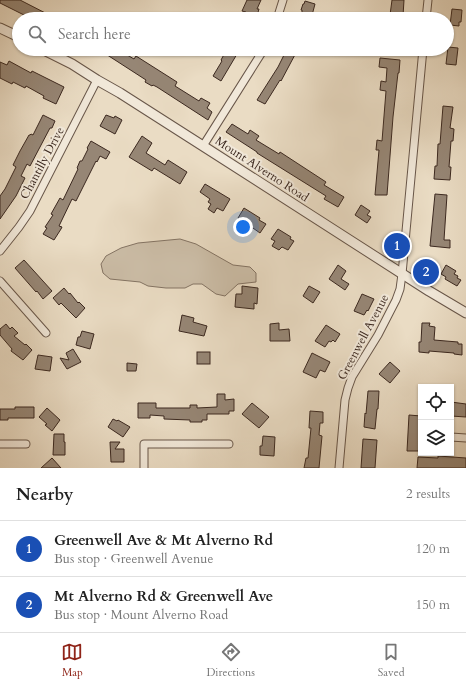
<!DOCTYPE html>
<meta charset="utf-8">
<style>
body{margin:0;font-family:Cardo,serif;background:#f6f6f6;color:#222}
.controls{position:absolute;right:12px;bottom:12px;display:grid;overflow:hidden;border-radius:0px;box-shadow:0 1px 3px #0004}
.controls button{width:36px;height:36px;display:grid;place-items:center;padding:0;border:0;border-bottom:1px solid #e0e0e0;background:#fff;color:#222;font:20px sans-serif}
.you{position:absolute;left:243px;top:227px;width:14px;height:14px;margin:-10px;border:3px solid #fff;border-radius:50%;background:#1a73e8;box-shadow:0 0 0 6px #1a73e833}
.badge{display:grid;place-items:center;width:26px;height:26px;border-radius:50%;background:#8f2418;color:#fff;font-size:13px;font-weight:700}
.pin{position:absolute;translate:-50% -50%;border:2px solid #fff;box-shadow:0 1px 4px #0006}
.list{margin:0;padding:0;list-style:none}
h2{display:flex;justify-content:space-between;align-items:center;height:52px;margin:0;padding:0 16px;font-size:17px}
h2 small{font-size:13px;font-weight:400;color:#767676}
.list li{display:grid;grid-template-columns:26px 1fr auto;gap:12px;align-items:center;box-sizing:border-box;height:56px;padding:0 16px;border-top:1px solid #e0e0e0}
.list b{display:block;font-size:15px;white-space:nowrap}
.list p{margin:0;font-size:13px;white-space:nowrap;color:#767676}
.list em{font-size:13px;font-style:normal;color:#767676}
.icon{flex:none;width:22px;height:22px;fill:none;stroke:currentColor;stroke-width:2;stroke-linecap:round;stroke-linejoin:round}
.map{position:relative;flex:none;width:466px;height:468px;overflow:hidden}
.search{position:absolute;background:#fff;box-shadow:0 1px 3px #0004;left:12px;right:12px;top:12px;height:44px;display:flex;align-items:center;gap:10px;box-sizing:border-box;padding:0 14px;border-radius:22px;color:#767676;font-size:15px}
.sheet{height:164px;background:#fff}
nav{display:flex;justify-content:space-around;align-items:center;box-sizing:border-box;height:56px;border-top:1px solid #e0e0e0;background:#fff;font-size:11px;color:#767676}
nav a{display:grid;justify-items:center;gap:2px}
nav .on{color:#8f2418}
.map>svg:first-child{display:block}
.green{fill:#ccbea8;stroke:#847464}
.building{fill:#968675;stroke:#3c2920}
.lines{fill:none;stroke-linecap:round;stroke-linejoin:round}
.minor-casing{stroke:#685649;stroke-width:9}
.tertiary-casing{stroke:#685649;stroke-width:11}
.minor{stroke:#f1e8d9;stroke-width:7}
.tertiary{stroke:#f1e8d9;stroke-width:9}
.labels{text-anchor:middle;stroke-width:4;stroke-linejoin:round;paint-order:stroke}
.street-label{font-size:12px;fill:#3c2920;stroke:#f1e8d9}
</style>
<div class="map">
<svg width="466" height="468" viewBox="0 0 466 468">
<rect width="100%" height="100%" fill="#eadcc4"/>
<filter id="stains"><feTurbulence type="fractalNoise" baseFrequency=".005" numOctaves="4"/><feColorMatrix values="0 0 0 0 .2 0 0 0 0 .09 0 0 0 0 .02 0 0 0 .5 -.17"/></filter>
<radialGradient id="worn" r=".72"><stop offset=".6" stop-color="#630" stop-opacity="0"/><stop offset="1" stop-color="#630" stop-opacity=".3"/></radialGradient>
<!-- green -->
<polygon class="green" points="180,239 196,244 233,265 250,267 256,273 256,282 238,284 225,296 216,294 202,284 193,284 185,288 166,288 148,286 140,282 110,279 103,273 101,264 106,256 121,248 138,243"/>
<!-- building -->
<g class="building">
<polygon points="0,0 20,0 57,19 32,19 0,3"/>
<polygon points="247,0 261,0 257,9 259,9 256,19 249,19 244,17 246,12 242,11"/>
<polygon points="392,0 404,0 403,16 390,15"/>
<polygon points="305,1 315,4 311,19 299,19 302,12 302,10 301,10 303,4 304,4"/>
<polygon points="452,9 462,10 461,22 459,22 459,26 450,25"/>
<polygon points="448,47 458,48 456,65 446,64"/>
<polygon points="98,49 117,49 134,59 136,56 177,82 175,86 199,101 201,98 210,103 207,108 212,112 208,120 157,87 153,85 152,86 145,82 146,80"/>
<polygon points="227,49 240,49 221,81 213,76 222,61 221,60"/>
<polygon points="287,49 298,49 281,81 280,80 265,104 257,100 278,67"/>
<polygon points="380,58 400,60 399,73 398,73 393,117 387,195 375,195 379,150 376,150 377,140 382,141 386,91 380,90 381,81 386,82 387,68 379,67"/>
<polygon points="9,61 31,73 32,71 64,87 56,104 43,98 44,96 26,86 25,88 13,82 12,84 0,78 0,62 7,65"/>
<polygon points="443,106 453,107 450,128 454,129 453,141 451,141 449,167 451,167 450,180 434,179 435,166 437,166 438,144 440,144"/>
<polygon points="43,115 55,121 52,128 50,128 30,166 27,164 21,176 25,178 16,196 0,219 0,196 5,189 16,167 13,165 20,151 29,135 30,135 31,134 33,135"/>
<polygon points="106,115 114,118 115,116 122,120 115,134 100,126"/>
<polygon points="232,124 248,134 250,130 259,136 256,140 279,154 280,152 326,182 324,185 344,197 338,207 324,199 326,196 257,153 257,152 226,132"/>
<polygon points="142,136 152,143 146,153 165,165 168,160 187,172 180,184 154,168 152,171 129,157"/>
<polygon points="91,141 110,152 106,159 100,156 97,162 96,161 76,201 72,199 59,226 62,227 61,229 54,240 43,234 47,228 45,227 53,215 51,214 60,198 63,200 78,169 77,168 80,161 82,161 88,149 87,148"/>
<polygon points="205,184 230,199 223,211 217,208 214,213 208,209 211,204 208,202 210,199 200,192"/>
<polygon points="435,194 447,195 444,240 450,240 450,248 430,246"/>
<polygon points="361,205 370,211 367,215 371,217 367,223 355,215"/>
<polygon points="244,208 260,218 259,220 266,224 260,233 250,226 246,232 238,227 242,221 238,218"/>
<polygon points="278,229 291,237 290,239 294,241 288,250 282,247 279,250 272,246 275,241 271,239"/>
<polygon points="24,260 52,291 43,299 37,291 36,292 15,268"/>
<polygon points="338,265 346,271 341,279 349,284 345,290 329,279"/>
<polygon points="446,265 456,271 454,274 458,276 457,278 461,280 457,286 445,279 446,277 441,274"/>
<polygon points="242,286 258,288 257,304 254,303 254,309 235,307 236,294 242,294"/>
<polygon points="309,286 320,292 313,303 303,296"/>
<polygon points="64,288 69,294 70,293 78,303 79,302 85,308 76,318 61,303 59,305 53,298"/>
<polygon points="362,294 374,299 368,311 367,310 364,315 354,311"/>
<polygon points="182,315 194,318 193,322 207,326 204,336 179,331"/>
<polygon points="279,323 279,330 289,329 290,341 270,341 270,324"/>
<polygon points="422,323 430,323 429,326 435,327 434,340 458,342 458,344 462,344 462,355 454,354 454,353 429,351 429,353 419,352 419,342 421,342"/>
<polygon points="6,324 10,329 12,327 18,333 14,336 25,345 26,344 32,350 23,360 11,351 12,349 0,335 0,329"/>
<polygon points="326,325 340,334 335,342 333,340 331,342 329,341 325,347 315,341"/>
<polygon points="82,331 94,334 90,349 76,345 78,337 80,337"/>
<polygon points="73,349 81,362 67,369 60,358 69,360 66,353"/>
<rect x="197" y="352" width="13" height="12"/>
<polygon points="312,353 330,362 325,372 320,370 316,378 303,372"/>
<polygon points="38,355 52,357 50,371 35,369"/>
<polygon points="390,362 400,371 390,383 379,374"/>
<polygon points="127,363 137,364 136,371 127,371"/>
<polygon points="368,391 379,391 378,409 377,409 375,429 364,427 365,413 366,414"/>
<polygon points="217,394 225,394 225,400 234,399 234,411 229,411 229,414 207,414 207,420 202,420 202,422 190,422 190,420 164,419 164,416 150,415 150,418 138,418 138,403 156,403 156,408 190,408 190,405 197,405 197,408 217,407"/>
<polygon points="451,402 466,404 466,417 451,416"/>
<polygon points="252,403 269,417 259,428 242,414"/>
<polygon points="15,407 34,407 34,418 8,418 8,420 0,420 0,409 15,409"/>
<polygon points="47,408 60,420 52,431 45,425 47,424 39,417"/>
<polygon points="310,411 323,412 323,423 320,423 319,435 322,436 319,468 304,468 306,458 308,458 311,428 309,428"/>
<polygon points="409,415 421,416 419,451 407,451"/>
<polygon points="113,419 117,421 118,420 130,427 123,437 108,427"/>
<polygon points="54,434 64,434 64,442 65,442 65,455 53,455"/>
<polygon points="263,436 275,437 274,456 260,455 260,446 262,446"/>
<polygon points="363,439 377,440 375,468 361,468"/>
<polygon points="110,442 120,442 115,449 124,449 124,462 111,462"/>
<polygon points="438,456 466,458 466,468 417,468 418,457 438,458"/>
<polygon points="52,458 61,468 41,468"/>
</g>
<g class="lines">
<defs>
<g id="minor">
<polyline points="277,19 283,0"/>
<polyline points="426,19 428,0"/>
<polyline points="203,146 264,49"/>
<polyline points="0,251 19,227 30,211 97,80"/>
<polyline points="0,281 46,333"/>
<polyline points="451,437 466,438"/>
<polyline points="0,444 26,444"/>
<polyline points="144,468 144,444 229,444"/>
<polyline points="339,468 345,400 348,388 352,377 378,335 396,300 400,289 402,274 423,49"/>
</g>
<g id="tertiary">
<polyline points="0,28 19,37"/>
<polyline points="42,49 72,64 97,80 120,93 203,146 429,291 466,313"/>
</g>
</defs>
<!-- minor casing -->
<use href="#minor" class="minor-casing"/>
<!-- tertiary casing -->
<use href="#tertiary" class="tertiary-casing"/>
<!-- minor -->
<use href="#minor" class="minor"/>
<!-- tertiary -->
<use href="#tertiary" class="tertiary"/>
</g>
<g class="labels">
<!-- street labels -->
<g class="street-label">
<text transform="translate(42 163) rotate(-62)" y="4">Chantilly Drive</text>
<text transform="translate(262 169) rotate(33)" y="4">Mount Alverno Road</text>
<text transform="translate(363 337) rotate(-62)" y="4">Greenwell Avenue</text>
</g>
</g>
<rect width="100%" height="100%" filter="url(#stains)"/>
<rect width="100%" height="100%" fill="url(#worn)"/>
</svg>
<div class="controls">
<button><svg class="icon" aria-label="locate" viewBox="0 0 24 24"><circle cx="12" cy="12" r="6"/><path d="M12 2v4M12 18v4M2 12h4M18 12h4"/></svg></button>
<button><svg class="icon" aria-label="layers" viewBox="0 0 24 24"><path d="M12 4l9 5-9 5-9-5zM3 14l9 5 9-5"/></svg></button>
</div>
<div class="you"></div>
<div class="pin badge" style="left:397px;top:246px;background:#1a4fb4">1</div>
<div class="pin badge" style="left:426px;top:272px;background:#1a4fb4">2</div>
<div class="search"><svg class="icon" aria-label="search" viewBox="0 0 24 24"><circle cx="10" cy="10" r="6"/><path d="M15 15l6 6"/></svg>Search here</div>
</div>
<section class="sheet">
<h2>Nearby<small>2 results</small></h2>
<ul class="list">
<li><span class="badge" style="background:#1a4fb4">1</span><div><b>Greenwell Ave &amp; Mt Alverno Rd</b><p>Bus stop · Greenwell Avenue</p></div><em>120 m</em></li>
<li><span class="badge" style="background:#1a4fb4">2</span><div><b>Mt Alverno Rd &amp; Greenwell Ave</b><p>Bus stop · Mount Alverno Road</p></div><em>150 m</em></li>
</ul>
</section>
<nav>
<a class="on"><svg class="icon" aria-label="map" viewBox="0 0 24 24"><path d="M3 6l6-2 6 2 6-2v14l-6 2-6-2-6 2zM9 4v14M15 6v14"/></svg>Map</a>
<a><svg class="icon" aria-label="directions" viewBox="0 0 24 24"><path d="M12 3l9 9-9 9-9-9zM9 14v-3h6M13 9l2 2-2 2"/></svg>Directions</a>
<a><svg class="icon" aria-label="saved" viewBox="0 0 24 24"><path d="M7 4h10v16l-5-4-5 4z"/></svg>Saved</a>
</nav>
